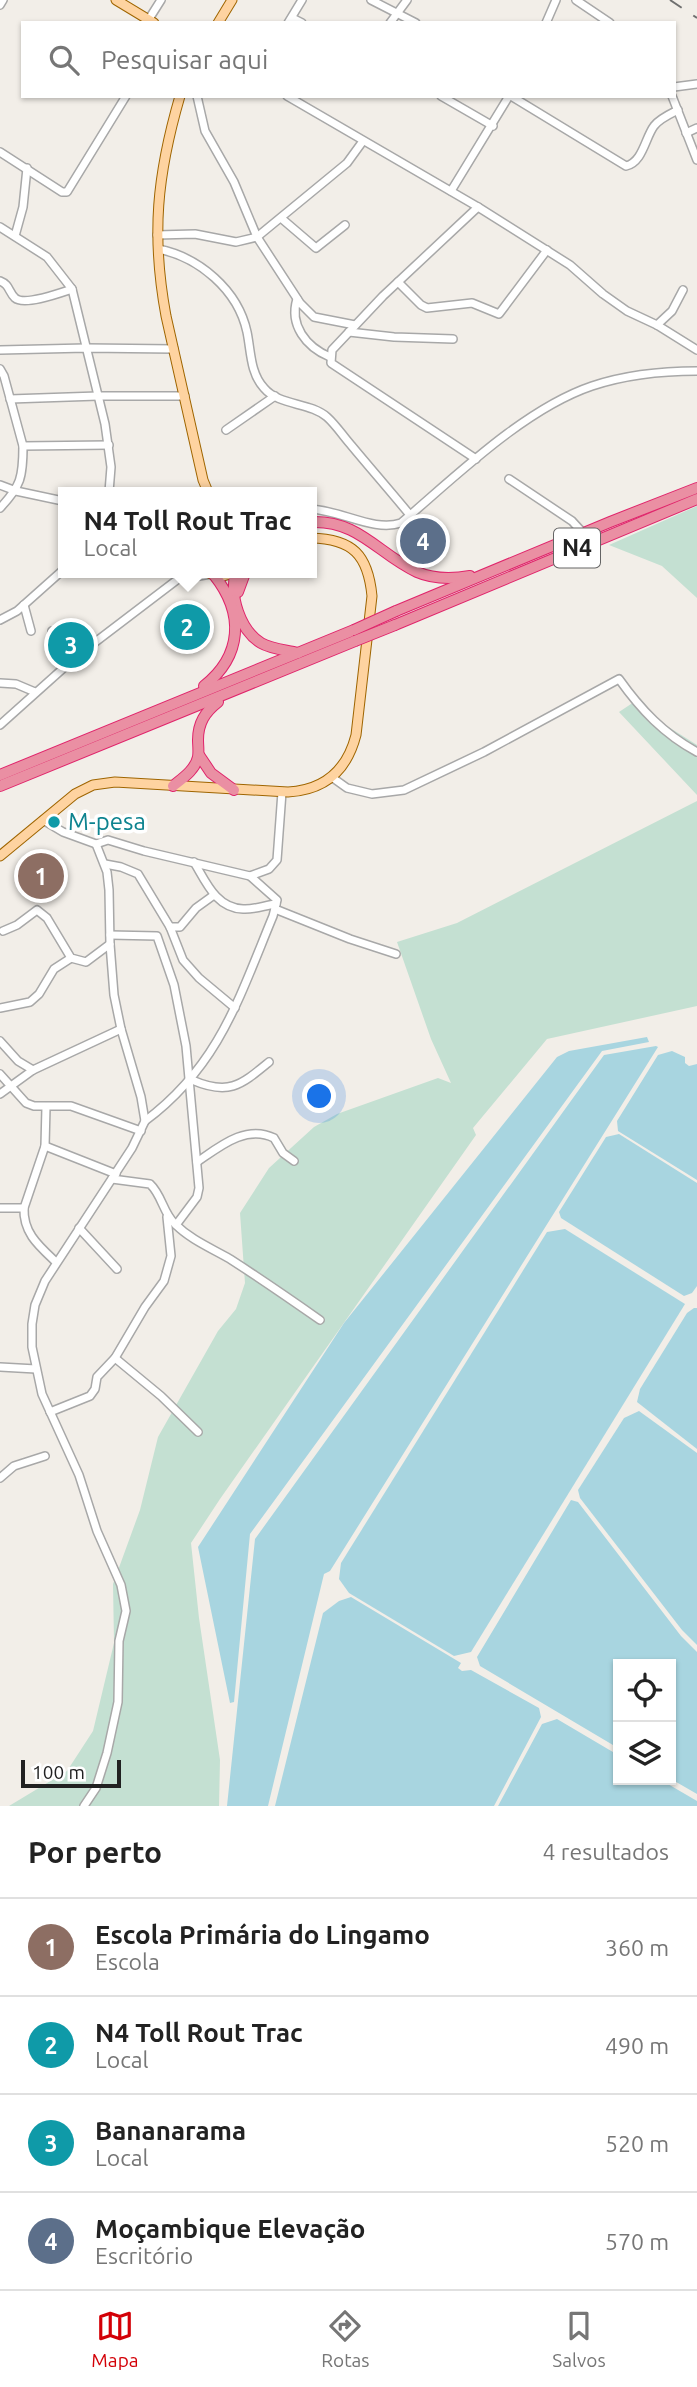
<!DOCTYPE html>
<html lang="pt">
<meta charset="utf-8">
<style>
body{margin:0;font-family:Ubuntu,sans-serif;background:#f6f6f6;color:#222}
.controls{position:absolute;right:21px;bottom:21px;display:grid;overflow:hidden;border-radius:0px;box-shadow:0 2px 5px #0004}
.controls button{width:63px;height:63px;display:grid;place-items:center;padding:0;border:0;border-bottom:2px solid #e0e0e0;background:#fff;color:#222;font:35px sans-serif}
.scale{position:absolute;left:21px;bottom:18px;width:100px;box-sizing:border-box;padding-left:7px;border:4px solid #212121;border-top:0;font-size:19px;line-height:24px;white-space:nowrap;color:#212121;-webkit-text-stroke:5px #fff;paint-order:stroke}
.you{position:absolute;left:320px;top:1097px;width:24px;height:24px;margin:-18px;border:5px solid #fff;border-radius:50%;background:#1a73e8;box-shadow:0 0 0 10px #1a73e833}
.badge{display:grid;place-items:center;width:46px;height:46px;border-radius:50%;background:#d30007;color:#fff;font-size:23px;font-weight:700}
.pin{position:absolute;translate:-50% -50%;border:4px solid #fff;box-shadow:0 2px 7px #0006}
.popup{position:absolute;left:58px;top:487px;width:259px;height:91px;box-sizing:border-box;display:grid;place-content:center;border-radius:0px;background:#fff;filter:drop-shadow(0 2px 5px #0005);font-size:23px;white-space:nowrap;color:#767676}
.popup b{font-size:26px;color:#222}
.popup::after{content:'';position:absolute;left:50%;top:100%;margin-left:-14px;border:14px solid transparent;border-top-color:#fff}
.list{margin:0;padding:0;list-style:none}
h2{display:flex;justify-content:space-between;align-items:center;height:91px;margin:0;padding:0 28px;font-size:30px}
h2 small{font-size:23px;font-weight:400;color:#767676}
.list li{display:grid;grid-template-columns:46px 1fr auto;gap:21px;align-items:center;box-sizing:border-box;height:98px;padding:0 28px;border-top:2px solid #e0e0e0}
.list b{display:block;font-size:26px;white-space:nowrap}
.list p{margin:0;font-size:23px;white-space:nowrap;color:#767676}
.list em{font-size:23px;font-style:normal;color:#767676}
.icon{flex:none;width:38px;height:38px;fill:none;stroke:currentColor;stroke-width:2;stroke-linecap:round;stroke-linejoin:round}
.map{position:relative;flex:none;width:697px;height:1806px;overflow:hidden}
.search{position:absolute;background:#fff;box-shadow:0 2px 5px #0004;left:21px;right:21px;top:21px;height:77px;display:flex;align-items:center;gap:18px;box-sizing:border-box;padding:0 24px;border-radius:0px;color:#767676;font-size:26px}
.sheet{height:483px;background:#fff}
nav{display:flex;justify-content:space-around;align-items:center;box-sizing:border-box;height:98px;border-top:2px solid #e0e0e0;background:#fff;font-size:19px;color:#767676}
nav a{display:grid;justify-items:center;gap:4px}
nav .on{color:#d30007}
.map>svg:first-child{display:block}
.wetland{fill:#c4e0d2}
.water{fill:#a8d5e0}
.lines{fill:none;stroke-linecap:round;stroke-linejoin:round}
.minor-casing{stroke:#a8a8a8;stroke-width:10}
.major-casing{stroke:#9f6500;stroke-width:11}
.highway-casing{stroke:#e0246b;stroke-width:12}
.minor{stroke:#fff;stroke-width:7}
.major{stroke:#fed3a0;stroke-width:9}
.highway{stroke:#ea8fa3;stroke-width:10}
.rail{stroke:#6f6f6f;stroke-width:2;stroke-dasharray:14 14;stroke-linecap:butt}
.highway-bridge-casing{stroke:#e0246b;stroke-width:12;stroke-linecap:butt}
.highway-bridge{stroke:#ea8fa3;stroke-width:10}
.culture-dot{fill:#0f9aa8;stroke:#fff;stroke-width:2.5}
.labels{text-anchor:middle;stroke-width:7;stroke-linejoin:round;paint-order:stroke}
.shield{fill:#fff;stroke:#646464;stroke-width:2}
.shield-label{font-size:23px;font-weight:bold;fill:#212121}
.culture-label{font-size:24px;fill:#0d838f;stroke:#fff;text-anchor:start}
</style>
<div class="map">
<svg width="697" height="1806" viewBox="0 0 697 1806">
<rect width="100%" height="100%" fill="#f2eee8"/>
<!-- wetland -->
<g class="wetland">
<polygon points="697,506 697,598 662,566 609,545"/>
<polygon points="640,698 659,721 697,745 697,795 619,712"/>
<polygon points="697,801 697,1006 547,1039 473,1128 476,1135 220,1499 191,1543 199,1618 220,1760 219,1806 9,1806 67,1771 93,1731 114,1643 113,1584 140,1510 158,1437 218,1331 236,1309 245,1283 240,1213 269,1168 314,1127 337,1114 438,1078 451,1083 431,1039 397,942 457,923"/>
</g>
<!-- water -->
<g class="water">
<polygon points="647,1037 649,1042 602,1051 250,1534 234,1702 230,1703 198,1547 344,1323 557,1057 569,1051"/>
<polygon points="656,1046 658,1047 330,1571 324,1574 268,1806 227,1806 255,1539 604,1055"/>
<polygon points="672,1051 685,1057 685,1063 689,1066 697,1064 697,1180 618,1131 617,1121 658,1055"/>
<polygon points="619,1134 697,1183 697,1286 692,1293 684,1296 561,1218 559,1212 606,1137"/>
<polygon points="565,1229 685,1304 471,1652 454,1656 349,1593 339,1579 341,1563 547,1232"/>
<polygon points="694,1308 697,1308 697,1449 637,1402 640,1389 687,1313"/>
<polygon points="639,1411 697,1453 697,1645 682,1630 580,1498 578,1490 624,1418"/>
<polygon points="571,1500 578,1502 681,1636 697,1652 697,1794 671,1779 671,1664 618,1664 618,1748 480,1666 477,1657"/>
<polygon points="351,1597 461,1663 458,1668 462,1671 471,1670 539,1708 541,1717 494,1806 275,1806 323,1613 339,1601"/>
<polygon points="557,1719 618,1755 618,1780 661,1780 697,1801 697,1806 498,1806 542,1724"/>
</g>
<g class="lines">
<defs>
<g id="minor">
<polyline points="371,0 416,23"/>
<polyline points="576,0 610,23"/>
<polyline points="0,5 3,0"/>
<polyline points="292,18 302,23"/>
<polyline points="149,19 161,0"/>
<polyline points="288,23 302,0"/>
<polyline points="390,23 407,0"/>
<polyline points="546,23 556,0"/>
<polyline points="674,87 697,84"/>
<polyline points="197,96 205,131 234,182 257,237 300,303 314,317 355,325"/>
<polyline points="287,96 478,207 570,265 603,294 627,311 657,325 697,350"/>
<polyline points="441,96 493,126"/>
<path d="M 511,96 L 626,166 C 643,162 645,138 654,126 C 659,119 670,114 678,110"/>
<polyline points="672,96 697,160"/>
<polyline points="686,133 697,128"/>
<polyline points="0,152 62,192 67,192 126,96"/>
<polyline points="451,191 509,96"/>
<polyline points="281,218 316,248 345,225"/>
<polyline points="0,227 47,257 72,289 105,424 111,467 109,492"/>
<polyline points="157,235 195,234 236,242 257,237 347,163 363,141"/>
<polyline points="15,236 23,207 27,168"/>
<path d="M 158,249 C 199,257 238,290 247,332 C 251,351 250,373 264,388 C 279,406 310,402 327,417 C 336,425 343,436 351,445 C 371,469 391,492 410,515"/>
<path d="M 0,281 C 10,285 8,291 15,298 C 24,306 60,293 72,289"/>
<polyline points="398,282 421,305 427,308 472,303 499,314 547,250"/>
<path d="M 297,299 C 289,325 306,347 330,357"/>
<polyline points="657,325 672,311 683,290"/>
<polyline points="349,332 394,337 453,339"/>
<polyline points="0,350 86,348 174,349"/>
<path d="M 0,369 L 4,376 L 23,446 C 23,477 21,486 0,508"/>
<polyline points="10,399 98,396 185,396"/>
<polyline points="226,430 275,396"/>
<polyline points="23,446 109,445"/>
<polyline points="476,459 331,363 332,350 383,296 478,207"/>
<polyline points="509,479 572,521 583,533"/>
<polyline points="0,485 16,491 63,501"/>
<path d="M 311,509 C 343,511 374,532 401,523 C 455,477 524,409 592,386 C 625,375 662,371 697,371"/>
<polyline points="181,579 211,574"/>
<polyline points="24,605 31,631"/>
<polyline points="0,620 17,611 63,570"/>
<polyline points="52,631 76,657"/>
<polyline points="0,683 16,684 35,692"/>
<polyline points="0,725 77,656 186,573"/>
<path d="M 333,778 L 347,788 L 372,794 L 404,790 L 484,752 L 619,679 C 641,710 664,734 697,752"/>
<path d="M 43,820 L 63,832 L 96,844 L 108,840 L 144,851 L 250,876 L 277,900 L 273,916 C 239,998 219,1066 145,1121"/>
<path d="M 194,862 C 206,882 216,908 243,909 C 253,910 266,905 276,904"/>
<polyline points="105,864 121,867 138,874 170,927 183,960 199,978 235,1008"/>
<polyline points="250,876 269,869 277,860 282,792"/>
<polyline points="275,909 350,939 396,954"/>
<polyline points="170,927 180,927 196,908 214,895"/>
<polyline points="3,931 17,925 37,910 47,918 71,958 86,962 110,944"/>
<polyline points="110,935 157,936 174,985 186,1046 199,1188 197,1197 176,1225"/>
<polyline points="0,1008 30,1002 39,994 54,969 71,958"/>
<polyline points="0,1041 18,1061 33,1070"/>
<polyline points="0,1074 26,1103 34,1106 71,1106 141,1131"/>
<path d="M 192,1080 C 229,1096 241,1085 269,1062"/>
<polyline points="0,1094 33,1070 121,1029"/>
<path d="M 46,1107 L 45,1146 L 24,1208 C 23,1233 39,1246 56,1262"/>
<polyline points="45,1146 116,1174"/>
<path d="M 197,1162 C 219,1147 246,1124 274,1138 L 283,1153 L 294,1161"/>
<path d="M 112,1179 L 150,1184 C 162,1195 163,1213 175,1224 C 191,1240 211,1248 230,1259 C 261,1279 290,1299 320,1320"/>
<polyline points="0,1208 24,1208"/>
<polyline points="79,1228 117,1269"/>
<polyline points="115,1358 161,1396 198,1432"/>
<polyline points="0,1367 36,1369"/>
<polyline points="50,1412 90,1396 95,1389 97,1377 115,1358 145,1307 164,1281 171,1256 167,1217"/>
<polyline points="0,1478 14,1466 45,1456"/>
<polyline points="84,1806 96,1788 107,1753 118,1702 119,1641 126,1611 121,1585 97,1531 79,1475 42,1394 32,1347 32,1324 35,1305 45,1281 132,1148 145,1121 141,1097 121,1029 114,995 110,944 109,890 107,872 96,844"/>
</g>
<g id="major">
<polyline points="116,0 154,23"/>
<polyline points="218,23 232,0"/>
<path d="M 180,96 C 157,175 151,235 166,316 L 203,480 L 208,492"/>
<polyline points="209,573 220,577 233,573"/>
<path d="M 0,856 L 75,794 L 93,785 L 115,782 L 288,792 C 325,790 347,770 356,735 L 372,596 C 368,555 353,539 311,538"/>
</g>
<g id="highway">
<path d="M 311,522 C 359,520 378,554 417,572 C 433,579 452,579 470,576"/>
<path d="M 236,573 C 229,596 240,630 261,643 C 271,649 286,650 298,653"/>
<polyline points="238,592 245,573"/>
<polyline points="396,611 610,522 697,488"/>
<polyline points="395,625 697,499"/>
<path d="M 204,686 C 242,656 245,614 214,575"/>
<polyline points="199,755 211,773 234,790"/>
<polyline points="0,775 354,630"/>
<polyline points="0,786 355,641"/>
<path d="M 173,786 C 183,778 195,770 198,757 C 199,751 198,745 198,740 C 198,723 205,712 218,702"/>
</g>
</defs>
<!-- minor casing -->
<use href="#minor" class="minor-casing"/>
<!-- major casing -->
<use href="#major" class="major-casing"/>
<!-- highway casing -->
<use href="#highway" class="highway-casing"/>
<!-- minor -->
<use href="#minor" class="minor"/>
<!-- major -->
<use href="#major" class="major"/>
<!-- highway -->
<use href="#highway" class="highway"/>
<!-- rail -->
<polyline class="rail" points="670,0 697,18"/>
<defs>
<g id="highway-bridge">
<polyline points="354,630 396,611"/>
<polyline points="355,641 395,625"/>
</g>
</defs>
<!-- highway-bridge casing -->
<use href="#highway-bridge" class="highway-bridge-casing"/>
<!-- highway-bridge -->
<use href="#highway-bridge" class="highway-bridge"/>
</g>
<!-- markers -->
<circle class="culture-dot" cx="54" cy="822" r="7"/>
<g class="labels">
<!-- shield labels -->
<rect class="shield" x="554" y="528.5" width="46" height="39" rx="5"/>
<g class="shield-label">
<text x="577" y="556">N4</text>
</g>
<!-- culture labels -->
<g class="culture-label">
<text x="68" y="830">M-pesa</text>
</g>
</g>
</svg>
<div class="controls">
<button><svg class="icon" aria-label="locate" viewBox="0 0 24 24"><circle cx="12" cy="12" r="6"/><path d="M12 2v4M12 18v4M2 12h4M18 12h4"/></svg></button>
<button><svg class="icon" aria-label="layers" viewBox="0 0 24 24"><path d="M12 4l9 5-9 5-9-5zM3 14l9 5 9-5"/></svg></button>
</div>
<div class="scale">100 m</div>
<div class="you"></div>
<div class="pin badge" style="left:41px;top:876px;background:#8d6e63">1</div>
<div class="pin badge" style="left:187px;top:627px;background:#0f9aa8">2</div>
<div class="popup"><b>N4 Toll Rout Trac</b>Local</div>
<div class="pin badge" style="left:71px;top:645px;background:#0f9aa8">3</div>
<div class="pin badge" style="left:423px;top:541px;background:#5c6f8a">4</div>
<div class="search"><svg class="icon" aria-label="search" viewBox="0 0 24 24"><circle cx="10" cy="10" r="6"/><path d="M15 15l6 6"/></svg>Pesquisar aqui</div>
</div>
<section class="sheet">
<h2>Por perto<small>4 resultados</small></h2>
<ul class="list">
<li><span class="badge" style="background:#8d6e63">1</span><div><b>Escola Primária do Lingamo</b><p>Escola</p></div><em>360 m</em></li>
<li><span class="badge" style="background:#0f9aa8">2</span><div><b>N4 Toll Rout Trac</b><p>Local</p></div><em>490 m</em></li>
<li><span class="badge" style="background:#0f9aa8">3</span><div><b>Bananarama</b><p>Local</p></div><em>520 m</em></li>
<li><span class="badge" style="background:#5c6f8a">4</span><div><b>Moçambique Elevação</b><p>Escritório</p></div><em>570 m</em></li>
</ul>
</section>
<nav>
<a class="on"><svg class="icon" aria-label="map" viewBox="0 0 24 24"><path d="M3 6l6-2 6 2 6-2v14l-6 2-6-2-6 2zM9 4v14M15 6v14"/></svg>Mapa</a>
<a><svg class="icon" aria-label="directions" viewBox="0 0 24 24"><path d="M12 3l9 9-9 9-9-9zM9 14v-3h6M13 9l2 2-2 2"/></svg>Rotas</a>
<a><svg class="icon" aria-label="saved" viewBox="0 0 24 24"><path d="M7 4h10v16l-5-4-5 4z"/></svg>Salvos</a>
</nav>
